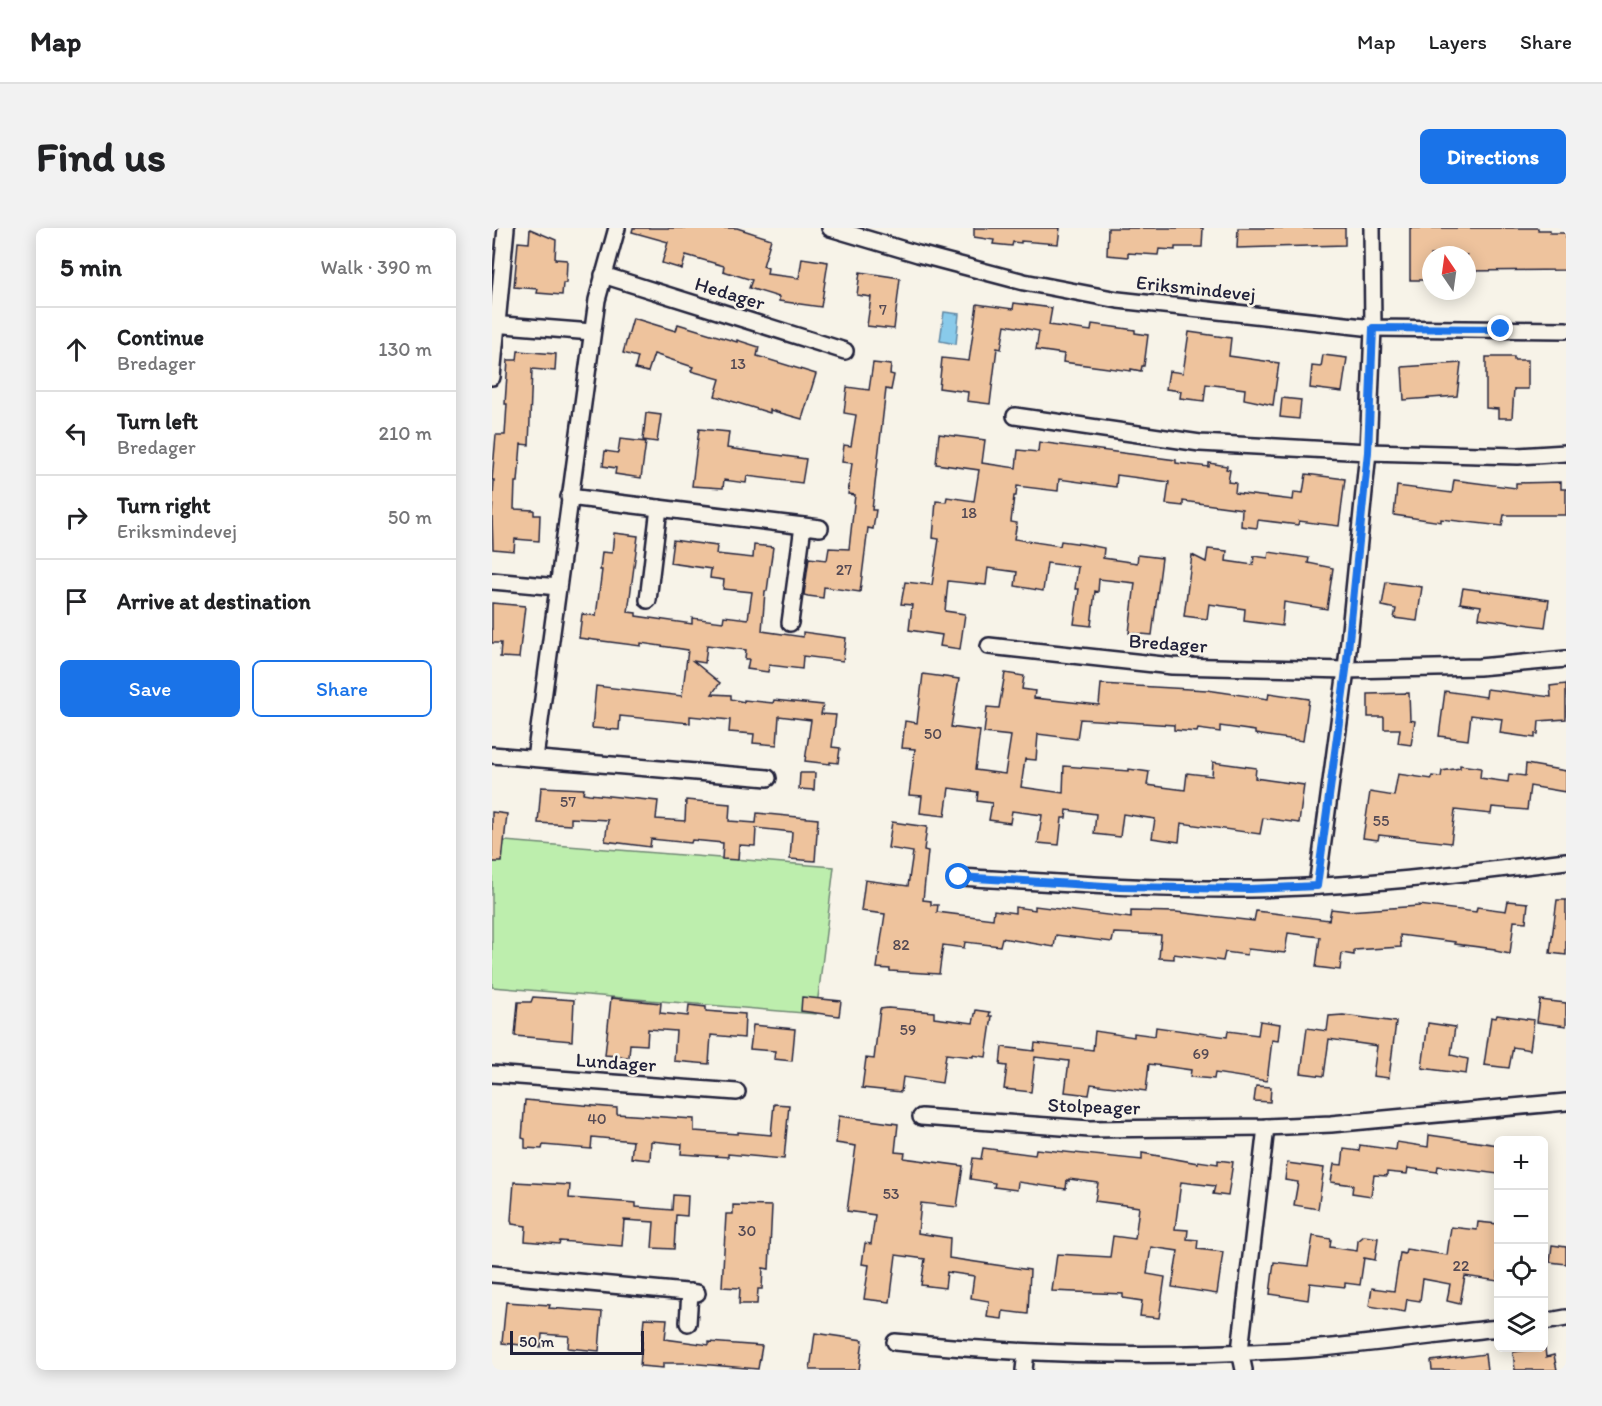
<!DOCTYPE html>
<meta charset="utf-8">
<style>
body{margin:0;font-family:Itim,sans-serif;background:#f2f2f2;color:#202124}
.controls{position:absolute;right:18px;bottom:18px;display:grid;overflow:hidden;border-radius:9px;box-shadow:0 3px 15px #0003}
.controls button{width:54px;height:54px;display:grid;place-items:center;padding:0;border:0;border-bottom:2px solid #e0e0e0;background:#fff;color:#202124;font:30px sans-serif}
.compass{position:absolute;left:930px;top:18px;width:54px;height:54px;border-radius:50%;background:#fff;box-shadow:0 3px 15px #0003;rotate:347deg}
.scale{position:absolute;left:18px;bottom:15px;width:134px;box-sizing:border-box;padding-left:6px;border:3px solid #22223b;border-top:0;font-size:16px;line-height:21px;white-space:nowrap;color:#22223b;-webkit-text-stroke:4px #f7f3e8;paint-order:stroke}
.stop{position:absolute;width:18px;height:18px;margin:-14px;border:4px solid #1a73e8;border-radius:50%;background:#fff}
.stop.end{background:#1a73e8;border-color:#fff;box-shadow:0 2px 6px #0008}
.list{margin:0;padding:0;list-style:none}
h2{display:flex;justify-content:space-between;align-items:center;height:78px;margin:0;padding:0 24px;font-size:26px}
h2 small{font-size:20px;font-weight:400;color:#757577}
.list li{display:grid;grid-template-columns:39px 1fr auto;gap:18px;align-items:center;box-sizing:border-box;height:84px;padding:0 24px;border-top:2px solid #e0e0e0}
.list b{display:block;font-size:22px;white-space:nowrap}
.list p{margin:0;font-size:20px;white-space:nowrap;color:#757577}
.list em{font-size:20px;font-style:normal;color:#757577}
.actions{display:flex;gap:12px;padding:18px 24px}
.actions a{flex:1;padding:14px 0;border:2px solid #1a73e8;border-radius:9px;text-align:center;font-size:21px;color:#1a73e8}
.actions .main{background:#1a73e8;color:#fff}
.icon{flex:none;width:33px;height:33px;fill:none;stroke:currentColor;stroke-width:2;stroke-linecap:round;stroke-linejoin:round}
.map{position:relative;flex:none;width:1074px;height:1142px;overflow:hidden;border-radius:9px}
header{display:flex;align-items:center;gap:36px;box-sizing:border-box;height:84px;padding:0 30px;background:#fff;border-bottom:2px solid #e0e0e0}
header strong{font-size:28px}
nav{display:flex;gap:33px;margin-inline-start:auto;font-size:21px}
.intro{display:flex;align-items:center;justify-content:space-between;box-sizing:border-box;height:144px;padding:0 36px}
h1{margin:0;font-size:42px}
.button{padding:15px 27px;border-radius:9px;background:#1a73e8;color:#fff;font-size:21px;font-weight:700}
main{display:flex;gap:36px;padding:0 36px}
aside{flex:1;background:#fff;border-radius:9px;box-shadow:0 3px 15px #0003}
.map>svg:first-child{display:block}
.green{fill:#bdeead;stroke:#708874;stroke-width:1.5}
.water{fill:#89caea;stroke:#6087a4;stroke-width:1.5}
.building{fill:#eec39d;stroke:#22223b;stroke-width:1.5}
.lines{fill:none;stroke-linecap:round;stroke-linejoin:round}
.minor-casing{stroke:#22223b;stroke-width:20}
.minor{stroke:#f7f3e8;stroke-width:15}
.route{stroke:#1a73e8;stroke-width:8}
.labels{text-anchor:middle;stroke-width:5;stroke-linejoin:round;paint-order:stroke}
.number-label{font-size:16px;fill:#554a54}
.street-label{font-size:20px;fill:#22223b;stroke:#f7f3e8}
</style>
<header>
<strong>Map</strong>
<nav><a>Map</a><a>Layers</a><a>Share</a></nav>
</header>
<div class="intro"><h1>Find us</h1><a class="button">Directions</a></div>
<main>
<aside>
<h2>5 min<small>Walk · 390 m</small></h2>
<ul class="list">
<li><svg class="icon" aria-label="ahead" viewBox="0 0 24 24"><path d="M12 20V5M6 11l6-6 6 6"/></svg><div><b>Continue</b><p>Bredager</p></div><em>130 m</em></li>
<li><svg class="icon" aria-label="left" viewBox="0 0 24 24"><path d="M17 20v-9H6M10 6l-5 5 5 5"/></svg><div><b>Turn left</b><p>Bredager</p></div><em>210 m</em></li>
<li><svg class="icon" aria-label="right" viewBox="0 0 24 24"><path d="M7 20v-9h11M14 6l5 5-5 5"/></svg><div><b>Turn right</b><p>Eriksmindevej</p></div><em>50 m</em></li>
<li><svg class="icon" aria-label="arrive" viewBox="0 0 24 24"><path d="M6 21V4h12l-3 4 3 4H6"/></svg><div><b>Arrive at destination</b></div></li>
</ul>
<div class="actions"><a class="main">Save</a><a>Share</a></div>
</aside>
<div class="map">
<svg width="1074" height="1142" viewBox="0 0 1074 1142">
<rect width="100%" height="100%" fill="#f7f3e8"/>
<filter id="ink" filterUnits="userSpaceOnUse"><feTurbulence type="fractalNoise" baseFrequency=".0167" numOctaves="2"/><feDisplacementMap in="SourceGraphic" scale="12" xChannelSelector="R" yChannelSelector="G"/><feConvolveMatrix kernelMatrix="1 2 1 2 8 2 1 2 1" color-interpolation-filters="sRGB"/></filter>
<g filter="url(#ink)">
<!-- green -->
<polygon class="green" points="0,612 342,639 324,786 0,759"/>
<!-- water -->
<polygon class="water" points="452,84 467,86 464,116 448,113"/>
<!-- building -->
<g class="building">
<polygon points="141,0 245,0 279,11 271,38 276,40 275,46 307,50 310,30 336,34 329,79 287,73 287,69 257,60 260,52 231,43 232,38 194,27 190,41 170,35 176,14 140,4"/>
<polygon points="482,0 568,0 566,16 529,13 529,15 521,14 520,18 501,16 502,12 482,9"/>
<polygon points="616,0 711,0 710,19 683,19 683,22 667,21 666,27 636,25 636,29 615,27"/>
<polygon points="746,0 853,0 853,17 745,20"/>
<polygon points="918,0 1046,0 1046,2 1058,2 1058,5 1074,5 1074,42 975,43 975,27 939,27 937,52 918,52"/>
<polygon points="38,1 64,12 63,31 75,32 74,55 71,55 70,67 45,65 46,61 22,59 26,14 37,15"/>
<polygon points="368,44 408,50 402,101 375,98 379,69 365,67"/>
<polygon points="522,75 560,80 557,97 599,103 600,96 643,102 643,105 656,107 652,138 650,138 649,143 639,141 639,143 571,134 572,126 544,122 547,103 513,97 509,121 505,120 498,176 475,173 476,164 447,160 450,130 477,133 485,76 521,81"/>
<polygon points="141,90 184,103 186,96 245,114 245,112 267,119 265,128 324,146 310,191 278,182 278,185 223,168 228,151 199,143 201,139 162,126 156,144 143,141 146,129 131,125"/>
<polygon points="697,104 739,110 737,128 787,135 781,177 752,171 753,161 714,156 712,173 688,170 689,163 674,161 677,143 691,145"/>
<polygon points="26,123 64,126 63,143 40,141 37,217 29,216 26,254 23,254 22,281 42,282 42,287 48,287 47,313 23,311 22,323 1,321 0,288 2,252 0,252 4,207 13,207 15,176 13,176 16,132 25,132"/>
<polygon points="831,127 855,130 850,164 818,160 820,138 829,139"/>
<polygon points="994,129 1022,129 1022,132 1036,132 1036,161 1022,161 1020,190 1006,190 1006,181 994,180"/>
<polygon points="381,135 399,137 398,146 402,147 399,162 394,161 380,282 384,282 381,301 376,300 368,364 332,359 331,370 316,368 312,367 317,330 335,332 337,320 357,321 363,267 356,266 360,235 350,234 352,217 359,218 364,187 352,185 355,159 377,162"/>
<polygon points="969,135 965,168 912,172 910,139"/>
<polygon points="790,170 809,172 807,191 788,189"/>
<polygon points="154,185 169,187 165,214 151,212"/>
<polygon points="207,201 237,204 235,220 314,231 310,255 255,248 254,255 232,252 231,260 200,258"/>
<polygon points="447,206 493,212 490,235 524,240 526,222 546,224 547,214 684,232 684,235 717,239 717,235 735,238 734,241 738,242 736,254 744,255 743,265 801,272 802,264 811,265 814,246 853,251 847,298 807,293 806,297 766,292 765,300 749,298 750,281 691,273 691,278 674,276 677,254 625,247 624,259 567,251 566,263 525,258 524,268 522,268 519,294 525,295 522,311 568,318 569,313 591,316 612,320 611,330 645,335 646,327 670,330 660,407 637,405 643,355 607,351 606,364 603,363 599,398 582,396 587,361 583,361 586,339 555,335 551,363 523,358 525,344 496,340 494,357 456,353 453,383 473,386 468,421 448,418 450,407 417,402 420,377 409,376 413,354 440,357 447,311 441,310 444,273 454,274 455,269 482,273 487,242 444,236"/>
<polygon points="128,211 154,214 149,250 123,246 124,240 111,238 113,223 126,225"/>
<polygon points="962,252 1024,260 1024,255 1069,254 1069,261 1074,261 1074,287 1012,287 1010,298 949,291 949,294 902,287 905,258 960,265"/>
<polygon points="122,305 146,308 136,384 144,385 144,388 200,396 200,390 231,394 232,388 256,391 260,364 231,361 232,352 218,350 219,341 178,335 181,312 225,318 224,326 261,330 262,317 281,319 275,363 273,363 270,403 311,409 311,404 354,410 351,433 311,428 310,441 277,437 276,444 255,441 257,431 253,431 254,422 215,417 213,435 201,433 228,455 220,466 239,467 239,471 252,474 252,472 281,475 282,472 331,477 329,486 344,487 340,519 348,520 346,535 338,534 338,536 313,533 319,492 287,488 285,517 261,515 262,506 237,504 238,492 198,488 198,495 128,488 127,502 100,500 104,458 190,468 196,422 149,415 149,418 87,410 90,386 104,388 110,342 108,342 110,324 120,325"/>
<polygon points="716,321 735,323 734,333 761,337 762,328 776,330 777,324 817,330 816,335 841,340 835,381 792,374 790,398 752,393 753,381 717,376 715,391 692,388 700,327 714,334"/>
<polygon points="894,354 930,359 925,393 902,390 904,381 890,378"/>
<polygon points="971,360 1057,372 1053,399 987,390 989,378 968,375"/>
<polygon points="0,375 33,378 27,430 8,429 9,415 0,415"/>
<polygon points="513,445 532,448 530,461 543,463 542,470 607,477 609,456 715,462 776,471 777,465 817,471 811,513 763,506 763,503 728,498 728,504 706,501 705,504 682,502 682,497 588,491 585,511 546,506 544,532 533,531 529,559 571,565 572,538 637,543 637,541 657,544 655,557 693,562 695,545 720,548 721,534 764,540 763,550 812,557 807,595 771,590 768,606 689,595 687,614 660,610 663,591 631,586 628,609 602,606 604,586 575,582 574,590 570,590 567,617 546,615 550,587 520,583 518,595 497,592 500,575 485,573 486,564 457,560 453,588 428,585 430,568 417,567 423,521 410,520 413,493 425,495 431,446 467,451 459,499 488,503 483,542 513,546 519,508 492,505 495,479 507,480"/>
<polygon points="1074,456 1074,491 1047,493 1046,506 1043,506 1043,510 1008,505 1010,491 979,487 976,512 947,508 953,463 994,469 995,461 1059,469 1058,458"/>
<polygon points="917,465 918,492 923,493 919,517 906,515 908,501 892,501 892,489 876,489 876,466"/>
<polygon points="1034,536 1074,543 1074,564 1038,558 1035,582 1000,579 999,586 963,582 959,615 887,607 886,612 871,610 878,564 902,568 906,546 940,551 940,548 949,549 950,543 968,540 968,537 989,540 988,550 1016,554 1017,546 1033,548"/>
<polygon points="308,545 323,545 322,562 307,561"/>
<polygon points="49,559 92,561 91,565 97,566 166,573 164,591 193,593 194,572 238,576 237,593 264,595 265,585 326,591 323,633 298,631 300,604 264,600 263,618 247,617 246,632 230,631 231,615 200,612 199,615 159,611 158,619 113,613 116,592 79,590 79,597 46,595"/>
<polygon points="0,584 15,586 10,634 0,634"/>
<polygon points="400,594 435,599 432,622 436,623 431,672 439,673 439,677 446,677 445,684 501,691 502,682 523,685 523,679 543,682 543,678 639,690 639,683 684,684 762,693 764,683 837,692 839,681 856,683 927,678 927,677 984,684 985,679 1014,683 1016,673 1036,675 1034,694 1022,693 1018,726 1003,723 1003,721 963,716 963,714 908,707 909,719 862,722 862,727 850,725 848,742 824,739 828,709 796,705 793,725 756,721 755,727 733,724 731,733 682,726 682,731 667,730 669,707 622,705 620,714 564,707 562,719 510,710 508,718 473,714 472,720 451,717 447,746 398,743 398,741 385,740 393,686 369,683 373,652 416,658 421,624 396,620"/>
<polygon points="1065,672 1074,672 1074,727 1058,725"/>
<polygon points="41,769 82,772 80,813 23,808 26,774 39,774"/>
<polygon points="310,769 349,773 347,788 309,783"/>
<polygon points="119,770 169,775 168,785 196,788 197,777 214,779 214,783 253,786 252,810 219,807 217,836 182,833 184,803 156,801 155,817 138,816 137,829 113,827"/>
<polygon points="1048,772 1074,775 1074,798 1045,794"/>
<polygon points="396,780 442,784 442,790 481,795 484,782 498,784 497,788 500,788 494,829 481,827 481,829 454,826 450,855 411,849 409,864 370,860 374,830 382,831 388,781"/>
<polygon points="851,787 904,794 897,850 881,848 885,818 837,811 832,848 809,845 815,800 835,803 837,788"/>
<polygon points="1005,787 1042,792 1038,822 1021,819 1017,840 992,837 999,789 1004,790"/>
<polygon points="768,793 788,796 786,813 780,812 775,853 723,845 722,851 698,849 699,842 657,836 654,863 599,856 597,867 573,864 577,833 543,829 539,864 512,861 515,838 508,837 510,819 542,823 543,815 601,822 603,803 642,809 642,805 663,808 664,799 735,809 736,803 766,807"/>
<polygon points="936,795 963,799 959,827 976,831 974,846 930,840"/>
<polygon points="261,797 303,801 300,833 282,831 283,823 258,821"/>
<polygon points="764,858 779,859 778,874 762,873"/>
<polygon points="33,872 125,880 125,886 202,891 202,903 246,906 246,904 279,907 282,876 297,877 292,931 236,926 236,929 189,926 190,916 159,913 158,932 139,930 141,913 100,909 99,921 51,917 50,921 33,920 33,911 30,910"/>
<polygon points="347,888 406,896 403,924 413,925 412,930 471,938 465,979 429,975 426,1005 458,1010 457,1030 538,1042 536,1086 511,1083 510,1091 495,1089 497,1073 479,1070 482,1048 455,1044 453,1060 429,1057 433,1031 404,1027 398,1074 372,1071 377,1037 370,1036 373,1015 379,1016 383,987 355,983 364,918 344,915"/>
<polygon points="937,907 1006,917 1006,946 946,938 945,944 916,940 915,946 895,944 895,948 882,947 879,968 860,965 861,957 839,954 842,936 850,937 852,921 867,923 868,917 904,922 905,914 936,919"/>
<polygon points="491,920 543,927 544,921 650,932 650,925 706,935 706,933 726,936 726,932 741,934 736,968 721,966 723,958 689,954 683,1001 696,1002 695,1011 706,1012 705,1021 731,1024 725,1066 680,1059 686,1023 659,1019 655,1046 673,1049 667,1090 648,1088 650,1073 631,1070 631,1066 560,1063 565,1026 618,1029 621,1008 643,1011 647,979 603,973 606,955 577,951 577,953 575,952 574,961 526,954 525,962 502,959 503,955 478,951 481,930 489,931"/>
<polygon points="795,935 832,940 826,981 802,977 806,954 793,952"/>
<polygon points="22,954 78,957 77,970 144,975 144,979 180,982 181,967 196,968 195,988 184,987 182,1021 160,1020 162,994 132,992 130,1018 68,1013 67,1016 33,1013 34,998 20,996 19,992"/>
<polygon points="241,977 280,978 277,1041 271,1040 270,1061 266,1061 265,1076 247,1076 248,1060 230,1059 234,986 241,986"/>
<polygon points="986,994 1006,996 1006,1053 973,1048 968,1076 955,1073 958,1056 931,1051 928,1073 915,1071 913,1084 877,1078 880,1060 902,1063 908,1025 913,1026 914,1021 955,1027 959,999 985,1002"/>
<polygon points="821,1008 839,1011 838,1019 865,1023 866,1013 872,1008 886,1010 883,1032 872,1030 868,1057 853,1055 853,1059 818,1055 816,1072 778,1066 782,1034 816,1038"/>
<polygon points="1060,1017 1074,1019 1074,1036 1058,1034"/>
<polygon points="14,1074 58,1077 57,1080 110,1084 107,1123 76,1120 77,1108 50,1106 49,1119 10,1115"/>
<polygon points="152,1090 175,1091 173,1111 217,1117 217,1114 270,1118 266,1141 195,1135 171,1135 171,1140 148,1138"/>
<polygon points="323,1105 371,1112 367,1142 318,1142"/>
<polygon points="1053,1120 1054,1129 1062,1127 1065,1142 1023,1142 1021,1124"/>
<polygon points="993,1126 995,1142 940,1142 939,1133"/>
</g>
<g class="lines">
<defs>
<g id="minor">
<polyline points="338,0 426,26 532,54 626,72 881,100 1074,102"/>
<polyline points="111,47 353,123"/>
<polyline points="0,96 100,104"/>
<polyline points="0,149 14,0"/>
<polyline points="523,188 708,215 876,224 1026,228 1074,225"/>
<polyline points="77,269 328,300"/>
<polyline points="0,353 66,359"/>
<polyline points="156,372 167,280"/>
<polyline points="298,395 311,298"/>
<polyline points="497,418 680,438 854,442 987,439 1074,431"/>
<polyline points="0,527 276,550"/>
<polyline points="43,530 105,72 125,0"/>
<path d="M 467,649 C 564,655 661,662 758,661 C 863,659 969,646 1074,633"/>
<polyline points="825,658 854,442 876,224 881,100 880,0"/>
<polyline points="0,846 245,864"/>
<polyline points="429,889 598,901 774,899 839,896 1074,874"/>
<polyline points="0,1046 205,1065"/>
<polyline points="1052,1094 1074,1090"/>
<polyline points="196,1095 198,1064"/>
<path d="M 403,1114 C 541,1128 679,1130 817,1121 C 880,1116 943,1107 1006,1100"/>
<polyline points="532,1142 534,1124"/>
<polyline points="752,1142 748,1123 774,899"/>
</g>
</defs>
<!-- minor casing -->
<use href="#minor" class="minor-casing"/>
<!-- minor -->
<use href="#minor" class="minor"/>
</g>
</g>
<g class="lines" filter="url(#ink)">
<!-- route -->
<polyline class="route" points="467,649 629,659 757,661 825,658 854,442 876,224 881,100 1009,101"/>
</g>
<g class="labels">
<!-- number labels -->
<g class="number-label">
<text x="391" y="87">7</text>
<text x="246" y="141">13</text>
<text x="477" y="290">18</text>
<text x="352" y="347">27</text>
<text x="441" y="511">50</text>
<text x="76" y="579">57</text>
<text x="889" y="598">55</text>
<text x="409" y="722">82</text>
<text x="416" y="807">59</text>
<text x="709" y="831">69</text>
<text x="105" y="896">40</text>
<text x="399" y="971">53</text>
<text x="255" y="1008">30</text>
<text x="969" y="1043">22</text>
</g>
<!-- street labels -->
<g class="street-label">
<text transform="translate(704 60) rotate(6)" y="7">Eriksmindevej</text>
<text transform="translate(238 65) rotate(17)" y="7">Hedager</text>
<text transform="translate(676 415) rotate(4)" y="7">Bredager</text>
<text transform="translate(124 834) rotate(4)" y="7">Lundager</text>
<text transform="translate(602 878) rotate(2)" y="7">Stolpeager</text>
</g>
</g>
</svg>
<div class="controls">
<button>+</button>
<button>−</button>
<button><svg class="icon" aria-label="locate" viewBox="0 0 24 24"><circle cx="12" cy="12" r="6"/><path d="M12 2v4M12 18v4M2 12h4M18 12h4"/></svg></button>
<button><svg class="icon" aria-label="layers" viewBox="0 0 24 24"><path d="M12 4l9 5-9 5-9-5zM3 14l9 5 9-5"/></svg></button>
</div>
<svg class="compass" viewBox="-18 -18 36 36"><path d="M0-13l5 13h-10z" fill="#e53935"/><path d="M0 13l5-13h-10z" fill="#757577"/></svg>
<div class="scale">50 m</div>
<div class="stop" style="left:467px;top:649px"></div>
<div class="stop end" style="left:1009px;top:101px"></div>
</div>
</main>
